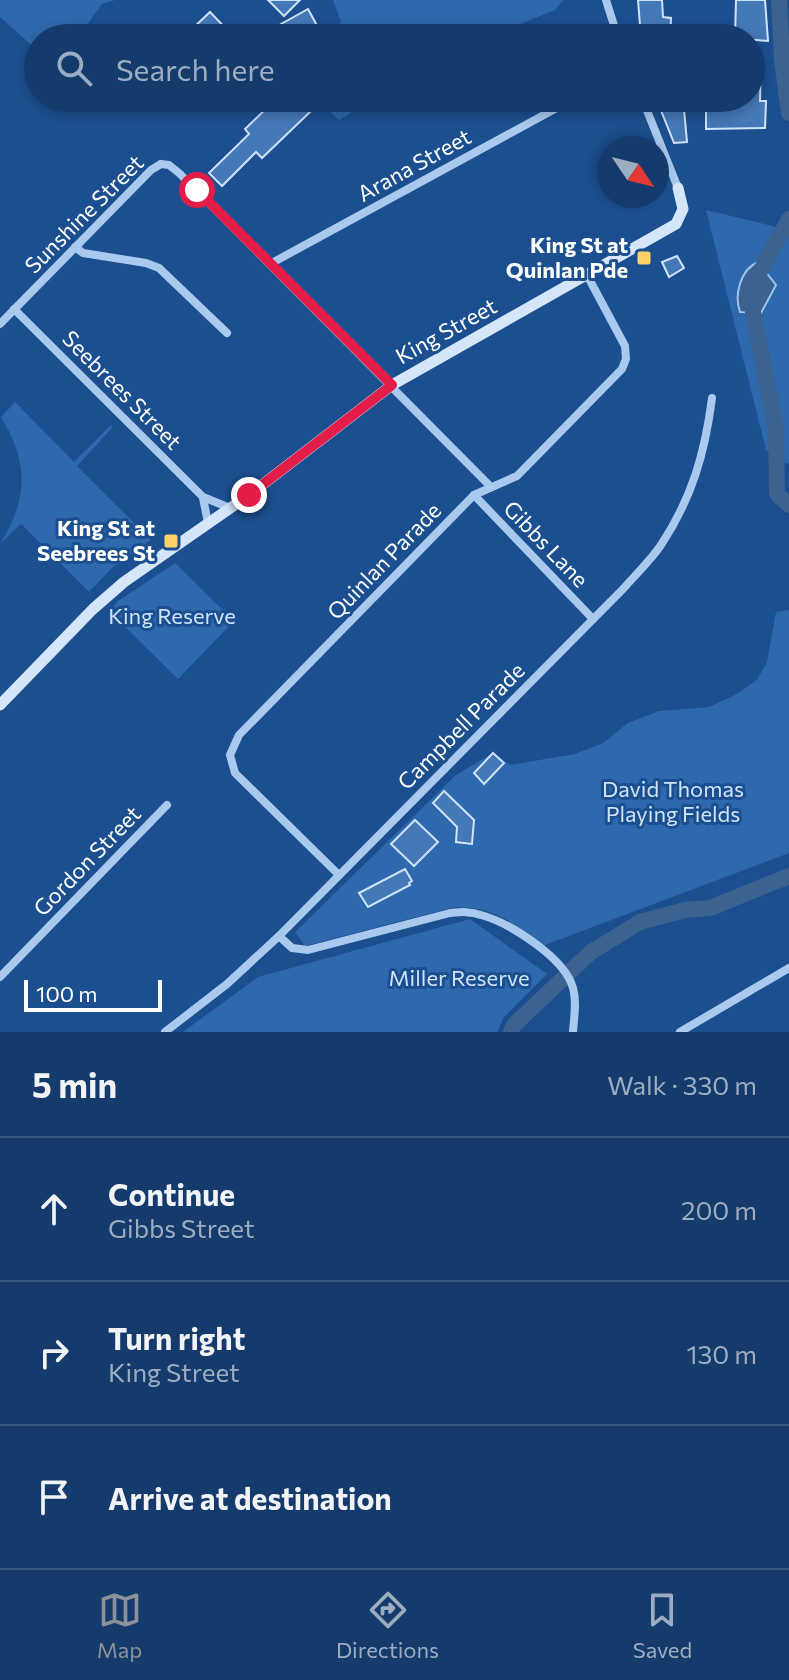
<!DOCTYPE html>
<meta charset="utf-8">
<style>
body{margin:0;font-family:Commissioner,sans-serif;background:#214673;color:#f1f3f6}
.compass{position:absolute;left:597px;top:136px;width:72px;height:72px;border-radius:50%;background:#143b6b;box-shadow:0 4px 12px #0003;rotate:125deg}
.scale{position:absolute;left:24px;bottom:20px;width:138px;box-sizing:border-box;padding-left:8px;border:4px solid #fff;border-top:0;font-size:22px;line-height:28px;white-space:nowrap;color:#fff;-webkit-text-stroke:6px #1b4f8f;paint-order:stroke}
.stop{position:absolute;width:24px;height:24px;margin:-18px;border:6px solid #e11d48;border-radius:50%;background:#fff}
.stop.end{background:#e11d48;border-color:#fff;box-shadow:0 2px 8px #0008}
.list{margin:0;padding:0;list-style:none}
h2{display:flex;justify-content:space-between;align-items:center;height:104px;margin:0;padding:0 32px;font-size:34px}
h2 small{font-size:26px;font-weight:400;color:#9dadc1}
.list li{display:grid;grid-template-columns:52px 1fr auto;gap:24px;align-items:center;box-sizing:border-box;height:144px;padding:0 32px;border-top:2px solid #33557e}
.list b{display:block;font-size:30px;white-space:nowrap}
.list p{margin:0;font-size:26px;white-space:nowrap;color:#9dadc1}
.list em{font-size:26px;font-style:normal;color:#9dadc1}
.icon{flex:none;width:44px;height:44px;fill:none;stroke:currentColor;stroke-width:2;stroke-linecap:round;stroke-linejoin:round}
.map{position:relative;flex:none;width:789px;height:1032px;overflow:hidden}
.search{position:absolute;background:#143b6b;box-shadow:0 4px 12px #0003;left:24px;right:24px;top:24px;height:88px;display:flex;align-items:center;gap:20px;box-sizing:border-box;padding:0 28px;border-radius:44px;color:#9dadc1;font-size:30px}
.sheet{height:536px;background:#143b6b}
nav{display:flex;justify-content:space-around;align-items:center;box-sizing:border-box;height:112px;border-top:2px solid #33557e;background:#143b6b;font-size:22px;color:#9dadc1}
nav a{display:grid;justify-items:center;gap:4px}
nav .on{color:#8c9099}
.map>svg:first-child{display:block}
.green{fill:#2e69ad}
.water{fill:#3c6290;stroke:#9cc4f0;stroke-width:2}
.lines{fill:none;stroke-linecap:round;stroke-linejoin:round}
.river{stroke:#3c6290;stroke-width:16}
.building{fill:#4478b7;stroke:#cfe3fa;stroke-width:2}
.street{stroke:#a9c9ee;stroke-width:8}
.secondary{stroke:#d6e6fa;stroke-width:11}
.route{stroke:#e11d48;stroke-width:10}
.poi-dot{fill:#ffd166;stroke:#1b4f8f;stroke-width:3}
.labels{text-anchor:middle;stroke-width:6;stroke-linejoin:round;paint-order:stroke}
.street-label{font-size:22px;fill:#fff;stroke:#1b4f8f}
.poi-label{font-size:22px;font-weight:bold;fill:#fff;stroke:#1b4f8f;text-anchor:end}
.park-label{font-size:22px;fill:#cfe3fa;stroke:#1b4f8f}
</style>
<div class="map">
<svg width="789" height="1032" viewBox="0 0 789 1032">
<rect width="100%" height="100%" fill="#1b4f8f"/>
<!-- green -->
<g class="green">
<polygon points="0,0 115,0 102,4 77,38 38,38 38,51 0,17"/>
<polygon points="333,0 563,0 555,10 486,38 324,38 341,22"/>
<polygon points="316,98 376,98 339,120"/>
<polygon points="706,210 789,230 789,463 787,464 766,450"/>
<path d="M 15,402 L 74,462 L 111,425 L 112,428 L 77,466 L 151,540 L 112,568 L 89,592 L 21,524 L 0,544 C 28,500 29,462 1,417 Z"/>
<polygon points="175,563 234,621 178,679 109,611 118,601"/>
<path d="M 789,610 L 789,853 L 542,946 C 509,921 498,908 455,907 L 305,946 L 295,932 L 456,775 L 493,753 L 510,765 L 575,754 L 603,743 L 628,723 L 659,711 L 709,707 L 735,695 L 757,680 L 767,662 L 776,612 Z"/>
<polygon points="470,919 547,974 504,1017 497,1032 183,1032 258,977"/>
</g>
<!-- water -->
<path class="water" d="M 758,262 L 776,285 L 761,313 L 740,312 C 734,295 740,270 758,262 Z"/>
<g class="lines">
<!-- river -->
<g class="river">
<polyline points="779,0 782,60 789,113"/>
<polyline points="789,219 756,279 750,297 776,429 777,494 789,505"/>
<polyline points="511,1032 514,1025 591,952 640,922 685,910 710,908 789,876"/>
</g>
</g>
<!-- building -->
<g class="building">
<polygon points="268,0 300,0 284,16"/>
<polygon points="638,0 662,0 663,17 671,18 670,38 641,38"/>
<polygon points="736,0 765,0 768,41 735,38"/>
<polygon points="308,9 320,31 308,38 256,38"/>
<polygon points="210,12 235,38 200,38 192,29"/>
<polygon points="751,65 761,66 760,101 766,101 765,128 706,129 706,98 751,98"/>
<polygon points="277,98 296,98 310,112 262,158 256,152 222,186 209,173 249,134 245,129"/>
<polygon points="661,98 683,98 687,142 674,143 658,103 663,103"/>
<polygon points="677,256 684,268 669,277 662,262"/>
<polygon points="493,753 504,763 484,784 474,773"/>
<polygon points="444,791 474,820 472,844 456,842 457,827 433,803"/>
<polygon points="415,820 438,842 414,866 391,844"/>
<polygon points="405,869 412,881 409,883 410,885 368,907 359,893"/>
</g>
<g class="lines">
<!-- street -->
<g class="street">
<polyline points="606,0 618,38"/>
<polyline points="642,98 678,188"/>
<polyline points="161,164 169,165 179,173 491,487"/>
<polyline points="75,247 83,253 146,263 159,268 227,333"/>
<polyline points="270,264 575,98"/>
<polyline points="14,309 203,497 230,508"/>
<polyline points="0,324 151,170 161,164"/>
<polyline points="474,495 593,619"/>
<polyline points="203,498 208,523"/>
<polyline points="339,875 235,773 230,755 239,735 474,495 517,476 622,369 626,359 625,346 587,275"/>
<path d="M 279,936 L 292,948 L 308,950 L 450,913 C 461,912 470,911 481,915 C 510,923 565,958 573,988 C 577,1002 574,1017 573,1032"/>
<polyline points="0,977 167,805"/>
<path d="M 165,1032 L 227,984 L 279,936 L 624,588 C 636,574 651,560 661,545 C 692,498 705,453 712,398"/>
<polyline points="680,1032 789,968"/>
</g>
<!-- secondary -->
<polyline class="secondary" points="0,705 93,609 124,582 249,495 392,385 676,224 683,209 678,188"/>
</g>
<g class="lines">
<!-- route -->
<polyline class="route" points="197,190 392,385 249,495"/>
</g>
<!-- markers -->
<g class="poi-dot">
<rect x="636" y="250" width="16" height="16" rx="4"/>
<rect x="163" y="533" width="16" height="16" rx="4"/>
</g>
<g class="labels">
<!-- street labels -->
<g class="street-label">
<text transform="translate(414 165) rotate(-29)" y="8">Arana Street</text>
<text transform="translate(84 214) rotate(-45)" y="8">Sunshine Street</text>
<text transform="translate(446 331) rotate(-29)" y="8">King Street</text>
<text transform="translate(122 390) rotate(45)" y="8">Seebrees Street</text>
<text transform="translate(546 544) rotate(46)" y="8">Gibbs Lane</text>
<text transform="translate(384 561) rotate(-46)" y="8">Quinlan Parade</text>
<text transform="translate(461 726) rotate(-45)" y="8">Campbell Parade</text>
<text transform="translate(87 861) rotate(-46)" y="8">Gordon Street</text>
</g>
<!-- poi labels -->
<g class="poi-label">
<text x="628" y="253">King St at<tspan x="628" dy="25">Quinlan Pde</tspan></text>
<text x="155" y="536">King St at<tspan x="155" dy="25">Seebrees St</tspan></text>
</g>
<!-- park labels -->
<g class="park-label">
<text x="172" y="624">King Reserve</text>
<text x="673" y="797">David Thomas<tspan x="673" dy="25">Playing Fields</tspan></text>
<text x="459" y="986">Miller Reserve</text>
</g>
</g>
</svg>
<svg class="compass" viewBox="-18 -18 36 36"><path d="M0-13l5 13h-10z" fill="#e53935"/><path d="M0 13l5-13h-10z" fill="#9dadc1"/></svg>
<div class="scale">100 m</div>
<div class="stop" style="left:197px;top:190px"></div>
<div class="stop end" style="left:249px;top:495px"></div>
<div class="search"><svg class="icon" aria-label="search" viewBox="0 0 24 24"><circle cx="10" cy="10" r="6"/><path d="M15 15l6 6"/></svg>Search here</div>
</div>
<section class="sheet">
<h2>5 min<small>Walk · 330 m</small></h2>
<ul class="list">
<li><svg class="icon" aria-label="ahead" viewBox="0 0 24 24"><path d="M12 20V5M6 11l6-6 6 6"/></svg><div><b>Continue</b><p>Gibbs Street</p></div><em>200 m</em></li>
<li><svg class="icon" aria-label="right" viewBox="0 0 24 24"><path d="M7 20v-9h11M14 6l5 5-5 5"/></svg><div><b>Turn right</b><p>King Street</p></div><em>130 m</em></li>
<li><svg class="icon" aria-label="arrive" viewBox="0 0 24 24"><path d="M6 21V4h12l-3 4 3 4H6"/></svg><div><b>Arrive at destination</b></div></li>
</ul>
</section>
<nav>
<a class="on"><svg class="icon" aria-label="map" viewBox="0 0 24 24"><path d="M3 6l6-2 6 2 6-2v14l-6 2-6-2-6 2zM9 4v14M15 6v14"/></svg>Map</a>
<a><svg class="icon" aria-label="directions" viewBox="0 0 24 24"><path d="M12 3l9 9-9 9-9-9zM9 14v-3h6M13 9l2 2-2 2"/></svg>Directions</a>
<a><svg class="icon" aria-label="saved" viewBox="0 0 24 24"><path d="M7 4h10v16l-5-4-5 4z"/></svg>Saved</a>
</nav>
